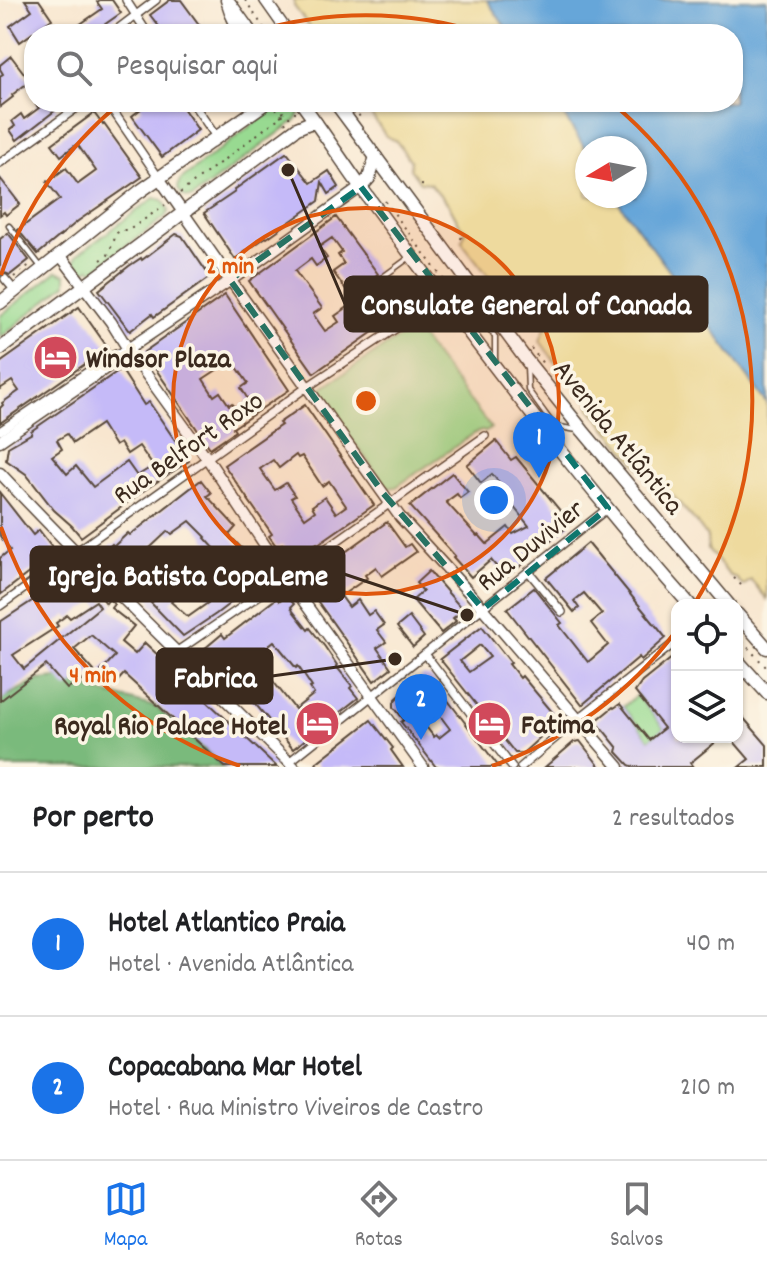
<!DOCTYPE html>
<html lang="pt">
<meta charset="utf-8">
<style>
body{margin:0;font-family:Dekko,sans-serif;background:#f2f2f2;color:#202124}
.controls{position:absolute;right:24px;bottom:24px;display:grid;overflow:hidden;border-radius:16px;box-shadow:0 2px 6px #0004}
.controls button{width:72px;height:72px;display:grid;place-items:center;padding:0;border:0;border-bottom:2px solid #e0e0e0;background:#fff;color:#202124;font:40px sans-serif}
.compass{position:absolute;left:575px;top:136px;width:72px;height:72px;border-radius:50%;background:#fff;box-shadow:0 2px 6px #0004;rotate:260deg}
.you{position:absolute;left:494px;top:500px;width:28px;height:28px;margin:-20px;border:6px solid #fff;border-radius:50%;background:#1a73e8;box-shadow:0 0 0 12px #1a73e833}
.badge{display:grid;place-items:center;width:52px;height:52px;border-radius:50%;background:#1a73e8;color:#fff;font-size:26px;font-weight:700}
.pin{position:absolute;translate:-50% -66px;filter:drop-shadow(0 2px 4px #0008)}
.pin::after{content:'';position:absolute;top:42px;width:28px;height:24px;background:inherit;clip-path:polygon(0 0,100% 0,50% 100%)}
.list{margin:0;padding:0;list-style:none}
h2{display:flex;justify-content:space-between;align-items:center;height:104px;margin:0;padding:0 32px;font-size:34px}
h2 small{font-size:26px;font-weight:400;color:#757577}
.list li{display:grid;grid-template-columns:52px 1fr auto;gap:24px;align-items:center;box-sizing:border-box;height:144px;padding:0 32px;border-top:2px solid #e0e0e0}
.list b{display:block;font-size:30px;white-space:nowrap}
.list p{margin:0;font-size:26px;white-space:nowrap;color:#757577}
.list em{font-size:26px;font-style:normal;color:#757577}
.icon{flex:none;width:44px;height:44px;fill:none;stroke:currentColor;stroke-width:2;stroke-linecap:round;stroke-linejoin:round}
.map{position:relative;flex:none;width:767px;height:767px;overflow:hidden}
.search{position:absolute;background:#fff;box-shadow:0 2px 6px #0004;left:24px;right:24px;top:24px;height:88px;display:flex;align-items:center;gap:20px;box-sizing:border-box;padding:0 28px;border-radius:32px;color:#757577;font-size:30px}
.sheet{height:392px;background:#fff}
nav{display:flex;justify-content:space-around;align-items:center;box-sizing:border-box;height:112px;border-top:2px solid #e0e0e0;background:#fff;font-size:22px;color:#757577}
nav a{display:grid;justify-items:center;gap:4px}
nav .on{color:#1a73e8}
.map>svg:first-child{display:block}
.green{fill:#98da91;stroke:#6a8258;stroke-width:2}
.forest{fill:#7aba7b;stroke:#5a724c;stroke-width:2}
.sand{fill:#eeda9e;stroke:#94825e;stroke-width:2}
.water{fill:#66a6d9;stroke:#50687c;stroke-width:2}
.building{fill:#c5baf8;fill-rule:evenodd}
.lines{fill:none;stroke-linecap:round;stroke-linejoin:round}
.lane-casing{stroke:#574639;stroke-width:7}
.street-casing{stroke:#574639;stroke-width:10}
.secondary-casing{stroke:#574639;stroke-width:13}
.highway-casing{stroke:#574639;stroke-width:15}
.path{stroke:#574639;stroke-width:2;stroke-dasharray:2 6;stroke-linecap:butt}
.lane{stroke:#fff;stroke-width:4}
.street{stroke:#fff;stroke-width:7}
.secondary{stroke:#fff;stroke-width:10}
.highway{stroke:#fff;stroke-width:12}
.marked{fill:none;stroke:#0f766e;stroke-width:6;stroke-dasharray:16 10;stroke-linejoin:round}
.ring{fill:none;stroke:#df570d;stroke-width:4}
.labels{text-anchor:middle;stroke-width:7;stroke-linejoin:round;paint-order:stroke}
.poi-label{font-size:28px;font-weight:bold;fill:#3b2a1e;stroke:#fcf5e5;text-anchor:start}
.street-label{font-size:28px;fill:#3b2a1e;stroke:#fcf5e5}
.centre{fill:#df570d;stroke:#fcf5e5;stroke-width:4}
.ring-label{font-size:24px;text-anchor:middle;font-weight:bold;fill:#df570d;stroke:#fcf5e5;stroke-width:7;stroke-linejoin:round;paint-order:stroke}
.leader{fill:none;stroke:#3b2a1e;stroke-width:3}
.callout-dot{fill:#3b2a1e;stroke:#fcf5e5;stroke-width:3}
.callout{fill:#3b2a1e;stroke:#3b2a1e;stroke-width:3}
.callout-label{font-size:30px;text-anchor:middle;font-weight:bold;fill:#fff}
</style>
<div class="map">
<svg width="767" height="767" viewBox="0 0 767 767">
<rect width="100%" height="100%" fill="#fcf5e5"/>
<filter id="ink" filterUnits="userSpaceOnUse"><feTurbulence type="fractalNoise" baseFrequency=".0125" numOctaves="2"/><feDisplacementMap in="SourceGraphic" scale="16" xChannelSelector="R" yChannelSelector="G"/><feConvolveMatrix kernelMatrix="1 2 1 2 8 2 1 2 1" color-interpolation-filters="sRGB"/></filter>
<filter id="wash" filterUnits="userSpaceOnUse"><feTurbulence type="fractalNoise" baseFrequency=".006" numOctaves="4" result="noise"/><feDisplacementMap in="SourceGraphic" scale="32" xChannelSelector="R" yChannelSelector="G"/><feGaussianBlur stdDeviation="1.8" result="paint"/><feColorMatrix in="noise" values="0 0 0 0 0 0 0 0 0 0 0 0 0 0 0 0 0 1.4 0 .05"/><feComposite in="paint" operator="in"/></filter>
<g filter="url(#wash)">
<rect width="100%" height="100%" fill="#f8e6cf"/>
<!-- green -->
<g class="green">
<path d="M 282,102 L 296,102 C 301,109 301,113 296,120 L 193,197 C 185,199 181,195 178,188 L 180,180 Z"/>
<polygon points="154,198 163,200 169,211 165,217 93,271 90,268 86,271 78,269 75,261 77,255"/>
<polygon points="57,271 66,275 66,284 0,338 0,316"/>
<polygon points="409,322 491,428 486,432 482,431 475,433 396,487 388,488 321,398 319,393 322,388 404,334 406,324"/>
<polygon points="637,695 664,728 649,740 623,707"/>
</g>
<!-- forest -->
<polygon class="forest" points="58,678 97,691 156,707 224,767 0,767 0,699 38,680"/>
<!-- sand -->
<g class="sand">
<polygon points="294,0 487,0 510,34 324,34 319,30 311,29 294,6"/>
<polygon points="362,102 555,102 587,151 587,196 614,196 767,403 767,599 751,580 743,586 736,578 729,575 708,549 707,537 697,523 672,495 663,495 655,487 592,410 590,408 590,394 575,373 571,369 558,366 540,341 550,315 547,313 528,317 519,315 464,245 462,241 466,230 461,227 448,203 445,201 430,183 420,182 410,169 411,161 396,141 386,136"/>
</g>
<!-- water -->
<polygon class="water" points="487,0 767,0 767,403 614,196 635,196 635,148 587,148 587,151 555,102 733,102 733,34 510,34"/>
<g id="blocks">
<!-- building -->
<g class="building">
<polygon points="25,0 39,0 52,19 20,42 10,26 32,10"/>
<polygon points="100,0 112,0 121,13 91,34 85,34 79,25 102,9 97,2"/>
<polygon points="170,0 181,0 206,34 165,34 150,15"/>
<polygon points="11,56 30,81 12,95 13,97 0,107 0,76 3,74 0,69 0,65"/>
<polygon points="40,102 52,102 57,109 17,140 10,130 15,126 12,121 21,114 24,119 39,108 36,105"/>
<polygon points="138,102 179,102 198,130 162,157 132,116 142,108"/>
<polygon points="94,113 103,125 104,124 142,177 78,221 38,254 18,230 60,199 47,182 66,168 78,184 96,171 77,144 61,156 52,144"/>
<polygon points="286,153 288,154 311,183 329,171 339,187 329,194 322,182 319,201 267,238 266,237 235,259 204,213 235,192 234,190"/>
<polygon points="0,178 20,204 6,215 4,212 0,215"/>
<path d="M 336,217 L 378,274 L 354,292 L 353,298 L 356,301 L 359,300 L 384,283 L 403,311 L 314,373 L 249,281 ZM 332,238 L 342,252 L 338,255 L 344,264 L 333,272 L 355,302 L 335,316 L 339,322 L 325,331 L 313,314 L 322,308 L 295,271 L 311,259 L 316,266 L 327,258 L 319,247 Z"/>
<polygon points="8,233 29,260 10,275 5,273 0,275 0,239"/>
<polygon points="176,234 182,236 210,277 154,317 152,314 130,331 99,290 129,266 141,258 142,260"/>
<path d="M 225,295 L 289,390 L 233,428 L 235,431 L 210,448 L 144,352 ZM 232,360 L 248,383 L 241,388 L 249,401 L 237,410 L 232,403 L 229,405 L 220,392 L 214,396 L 203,379 Z"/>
<polygon points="79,307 108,348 0,423 0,408 3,405 2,403 19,391 12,381 0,389 0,363"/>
<path d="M 121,369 L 144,405 L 149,402 L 189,461 L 146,489 L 81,537 L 72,526 L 54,510 L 26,474 L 6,460 L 8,447 L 32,433 L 31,431 ZM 101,424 L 115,446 L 120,443 L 127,454 L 139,446 L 153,466 L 137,476 L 127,462 L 93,487 L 76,466 L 67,474 L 52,456 L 62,449 L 57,440 L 67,434 L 73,443 Z"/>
<path d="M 305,405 L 374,505 L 318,544 L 317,543 L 293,560 L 282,544 L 277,547 L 269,536 L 272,534 L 224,465 L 281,425 L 279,423 ZM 296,455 L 298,458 L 302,456 L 322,486 L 329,481 L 346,506 L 336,513 L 325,497 L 312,506 L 315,511 L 305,518 L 291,498 L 295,496 L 286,483 L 275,490 L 260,469 L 273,460 L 279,468 Z"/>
<polygon points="496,441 511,460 516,457 571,524 546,544 527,553 531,558 502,580 497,573 500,571 491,560 471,577 453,557 455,556 410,506 452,473 468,492 460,498 457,494 446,502 477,536 479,535 487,544 508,527 513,534 529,526 505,496 508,494 492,474 481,483 467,465"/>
<polygon points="201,480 211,493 207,496 236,527 229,535 247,554 252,551 259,559 262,559 274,575 261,585 259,581 216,614 183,636 151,603 153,601 133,584 148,566 168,583 172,579 183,589 171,602 188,617 212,600 208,594 224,581 204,561 216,550 205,538 206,537 190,521 172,534 168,531 134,563 131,559 118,571 102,554 112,544 114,546 128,533 130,535"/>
<polygon points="0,493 33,535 39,530 56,552 0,595 0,558 10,550 0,536"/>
<polygon points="387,522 405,547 410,544 416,552 382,576 376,567 365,575 367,578 341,596 349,607 358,600 368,615 374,611 384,625 377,630 386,642 377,648 391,668 374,681 304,582"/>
<polygon points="588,543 666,638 641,660 639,657 582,705 507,609 534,588 562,623 559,625 588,662 608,645 591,623 602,614 584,593 574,601 579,608 574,612 546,578"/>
<path d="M 77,565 L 106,603 L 109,599 L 114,604 L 111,608 L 134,626 L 121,642 L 135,654 L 145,643 L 277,767 L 225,767 L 124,674 L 115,684 L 101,671 L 115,656 L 91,635 L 74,649 L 94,671 L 81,682 L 79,680 L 67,689 L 46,665 L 0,701 L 0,622 L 41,595 L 40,594 ZM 96,601 L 100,607 L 24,669 L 13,655 L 58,626 L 56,623 L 67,615 L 70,618 Z"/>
<polygon points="429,571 463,610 453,618 456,621 441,633 413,600 423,591 416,583"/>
<path d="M 286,595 L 294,604 L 291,607 L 293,611 L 308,630 L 310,628 L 325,647 L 337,665 L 336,666 L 352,686 L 350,688 L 358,698 L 293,749 L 237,682 L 232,686 L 203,650 L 222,634 L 225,638 L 277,598 L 279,601 ZM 274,641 L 296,668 L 298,666 L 312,687 L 310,688 L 314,694 L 295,709 L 254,657 Z"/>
<polygon points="409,617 424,637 413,647 397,627"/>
<path d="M 482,626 L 511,663 L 509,664 L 520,678 L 522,676 L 559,720 L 523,753 L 515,753 L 440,659 ZM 480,645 L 490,657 L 469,672 L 460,661 Z"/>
<polygon points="673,657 677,661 677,737 722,737 690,763 693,767 634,767 629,765 617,752 618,748 596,721 613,707 614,708 620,704 649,740 664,728 635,692 642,682"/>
<path d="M 423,675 L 430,677 L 499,767 L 436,767 L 401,722 L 404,720 L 394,707 L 394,702 L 396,699 ZM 438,713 L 450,729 L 439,738 L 436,735 L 434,737 L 424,724 Z"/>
<polygon points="741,715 767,745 767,767 739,767 749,759 730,737 737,737 737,719"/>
<polygon points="371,720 393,748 391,750 403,767 319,767 316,763"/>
<polygon points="580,741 600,767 545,767 574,742"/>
</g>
</g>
</g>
<g filter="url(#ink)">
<use href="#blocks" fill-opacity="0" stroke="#574639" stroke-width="2"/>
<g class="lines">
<defs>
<g id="lane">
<polyline points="9,226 41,267"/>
<polyline points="444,292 466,298 472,303 495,337 495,361"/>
<polyline points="357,296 410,257"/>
<polyline points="527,366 528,390 552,423 560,427 577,430"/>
<polyline points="737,681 748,673"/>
</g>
<g id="street">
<polyline points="126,0 148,34"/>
<polyline points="111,34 156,0"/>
<polyline points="107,102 159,178"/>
<polyline points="192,102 217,138"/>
<polyline points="0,163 85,102"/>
<polyline points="5,279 16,292"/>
<polyline points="0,431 111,356 122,352"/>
<polyline points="529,572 562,612"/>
<polyline points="0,606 307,387 401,325"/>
<polyline points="176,652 286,577 485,436"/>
<polyline points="425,654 512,767"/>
<polyline points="289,762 608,508"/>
<polyline points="521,767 578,719 677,641"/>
</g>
<g id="secondary">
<polyline points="265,0 289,34"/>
<polyline points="230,2 253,34"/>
<polyline points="159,178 241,295 400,517 473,597 619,767"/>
<polyline points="60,255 111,322 128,349 207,458 286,577 423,767"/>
<polyline points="0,441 115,362 128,349 250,267 361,187"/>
<path d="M 0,473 C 95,574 195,669 294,767"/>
</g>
<g id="highway">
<polyline points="227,0 232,15 241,34"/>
<path d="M 301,102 C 321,129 340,158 360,186 C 465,329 572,472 690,605"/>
<polyline points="335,102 527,361 583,431 729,605"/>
<polyline points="361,187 369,178 376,157"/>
<polyline points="0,303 139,192 267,102"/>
<polyline points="0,349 297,128 309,123 316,123"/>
<polyline points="737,614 767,648"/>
<polyline points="737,660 767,693"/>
</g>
</defs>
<!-- lane casing -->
<use href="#lane" class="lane-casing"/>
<!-- street casing -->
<use href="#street" class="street-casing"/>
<!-- secondary casing -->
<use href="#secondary" class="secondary-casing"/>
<!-- highway casing -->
<use href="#highway" class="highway-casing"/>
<!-- path -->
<g class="path">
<polyline points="245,0 268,34"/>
<polyline points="311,31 318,31"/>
<polyline points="349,102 363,121"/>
<circle cx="289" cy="111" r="6"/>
<polyline points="276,108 286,123"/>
<polyline points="421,185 428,186"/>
<polyline points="180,193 284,114"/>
<polyline points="385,201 449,287"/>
<polyline points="58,236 62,242"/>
<polyline points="461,239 462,235"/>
<polyline points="101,260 108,255 117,233 121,230 129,230 165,205"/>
<polyline points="14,277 31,264"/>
<polyline points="531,348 544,365"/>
<polyline points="588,405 589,397"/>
<polyline points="664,497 669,497"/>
<polyline points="734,578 741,585"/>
<polyline points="737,636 767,668"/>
</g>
<!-- lane -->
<use href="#lane" class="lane"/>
<!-- street -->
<use href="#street" class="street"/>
<!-- secondary -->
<use href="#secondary" class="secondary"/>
<!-- highway -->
<use href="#highway" class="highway"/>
</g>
</g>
<!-- marked area -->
<path class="marked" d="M 361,187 L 608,508 L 483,609 L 383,493 L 230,280 Z"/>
<!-- distance rings -->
<circle cx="366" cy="401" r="193" fill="#df570d" fill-opacity=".12"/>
<g class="ring">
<circle cx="366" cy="401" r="193"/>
<path d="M676 631A386 386 0 0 1 492 766M240 766A386 386 0 0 1 1 527M1 275A386 386 0 0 1 120 103M247 34A386 386 0 0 1 485 34M612 103A386 386 0 0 1 695 603"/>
</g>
<!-- icons -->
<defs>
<symbol id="hotel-disc" viewBox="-11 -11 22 22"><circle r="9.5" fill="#d1495b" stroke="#fcf5e5"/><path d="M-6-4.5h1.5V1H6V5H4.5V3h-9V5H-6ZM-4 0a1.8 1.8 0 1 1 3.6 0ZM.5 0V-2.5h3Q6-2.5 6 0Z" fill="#fff"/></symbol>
</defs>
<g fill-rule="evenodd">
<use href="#hotel-disc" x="30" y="332" width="51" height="51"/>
<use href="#hotel-disc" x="464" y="698" width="51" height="51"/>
<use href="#hotel-disc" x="292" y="698" width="51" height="51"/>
</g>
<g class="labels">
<!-- poi labels -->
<g class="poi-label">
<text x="86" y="367">Windsor Plaza</text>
<text x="521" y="733">Fatima</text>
<text x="287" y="734" text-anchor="end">Royal Rio Palace Hotel</text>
</g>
<!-- street labels -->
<g class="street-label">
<text transform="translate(620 436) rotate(51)" y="10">Avenida Atlântica</text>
<text transform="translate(187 446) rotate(-35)" y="10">Rua Belfort Roxo</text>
<text transform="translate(529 544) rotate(-39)" y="10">Rua Duvivier</text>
</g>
</g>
<circle cx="366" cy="401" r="12" class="centre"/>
<g class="ring-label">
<text x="230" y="273">2 min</text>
<text x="93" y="682">4 min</text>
</g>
<!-- callouts -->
<path class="leader" d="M288 170L345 304M467 615L344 574M395 659L272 676"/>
<g class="callout-dot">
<circle cx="288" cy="170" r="8"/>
<circle cx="467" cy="615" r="8"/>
<circle cx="395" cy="659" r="8"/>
</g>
<g class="callout">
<rect x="345" y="277" width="362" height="54" rx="8"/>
<rect x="31" y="547" width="313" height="54" rx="8"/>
<rect x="157" y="649" width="115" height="54" rx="8"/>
</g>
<g class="callout-label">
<text x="526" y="314">Consulate General of Canada</text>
<text x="188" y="585">Igreja Batista CopaLeme</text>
<text x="215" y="687">Fabrica</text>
</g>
</svg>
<div class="controls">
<button><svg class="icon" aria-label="locate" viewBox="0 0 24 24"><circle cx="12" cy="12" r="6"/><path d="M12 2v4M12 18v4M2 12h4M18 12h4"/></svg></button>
<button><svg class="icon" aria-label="layers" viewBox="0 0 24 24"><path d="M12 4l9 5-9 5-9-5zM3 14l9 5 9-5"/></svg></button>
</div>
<svg class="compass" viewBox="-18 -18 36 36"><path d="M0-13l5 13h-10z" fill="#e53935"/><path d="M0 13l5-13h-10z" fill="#757577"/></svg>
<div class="you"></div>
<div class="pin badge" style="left:539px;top:478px">1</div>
<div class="pin badge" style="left:421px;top:740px">2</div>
<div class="search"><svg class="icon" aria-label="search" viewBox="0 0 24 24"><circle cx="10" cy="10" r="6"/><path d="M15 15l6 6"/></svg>Pesquisar aqui</div>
</div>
<section class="sheet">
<h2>Por perto<small>2 resultados</small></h2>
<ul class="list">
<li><span class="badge">1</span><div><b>Hotel Atlantico Praia</b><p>Hotel · Avenida Atlântica</p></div><em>40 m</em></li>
<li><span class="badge">2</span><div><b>Copacabana Mar Hotel</b><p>Hotel · Rua Ministro Viveiros de Castro</p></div><em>210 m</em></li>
</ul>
</section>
<nav>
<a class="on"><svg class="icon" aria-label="map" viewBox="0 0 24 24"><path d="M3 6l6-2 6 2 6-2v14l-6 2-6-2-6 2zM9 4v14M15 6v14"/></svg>Mapa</a>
<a><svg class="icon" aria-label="directions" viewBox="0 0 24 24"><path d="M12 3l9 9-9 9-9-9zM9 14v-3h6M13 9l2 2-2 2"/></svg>Rotas</a>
<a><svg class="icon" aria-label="saved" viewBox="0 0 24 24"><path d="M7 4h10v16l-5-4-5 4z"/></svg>Salvos</a>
</nav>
